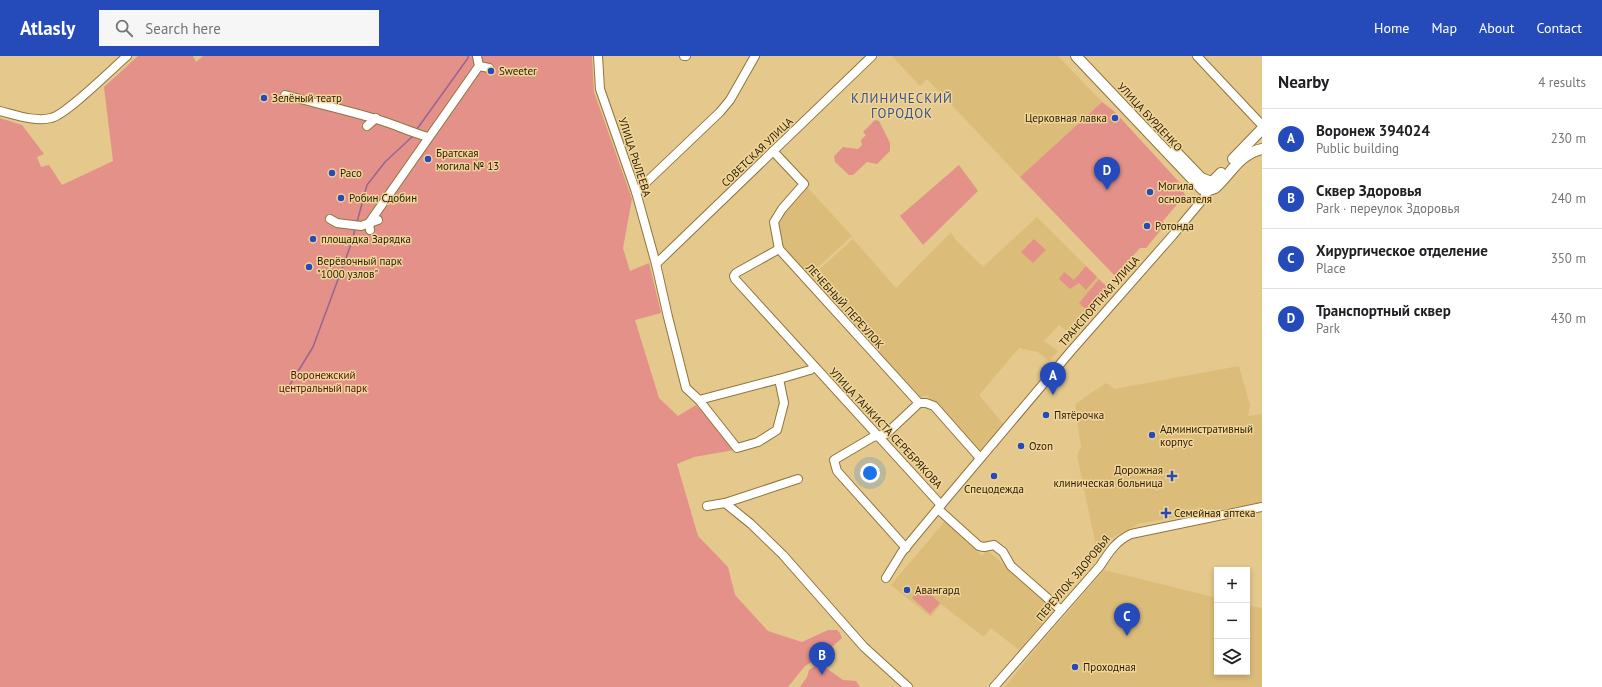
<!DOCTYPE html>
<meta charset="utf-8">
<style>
body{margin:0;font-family:"PT Sans",sans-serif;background:#f6f6f6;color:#202124}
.controls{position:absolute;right:12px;bottom:12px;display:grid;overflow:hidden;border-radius:0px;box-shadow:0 2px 6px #0003}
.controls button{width:36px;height:36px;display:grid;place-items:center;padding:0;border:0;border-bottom:1px solid #e0e0e0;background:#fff;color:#202124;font:20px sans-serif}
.you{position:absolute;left:870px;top:417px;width:14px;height:14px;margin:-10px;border:3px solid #fff;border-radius:50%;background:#1a73e8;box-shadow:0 0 0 6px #1a73e833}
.badge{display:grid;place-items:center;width:26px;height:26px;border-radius:50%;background:#254ab9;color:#fff;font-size:13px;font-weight:700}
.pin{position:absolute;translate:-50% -33px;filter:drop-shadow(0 1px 2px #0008)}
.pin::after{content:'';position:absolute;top:21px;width:14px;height:12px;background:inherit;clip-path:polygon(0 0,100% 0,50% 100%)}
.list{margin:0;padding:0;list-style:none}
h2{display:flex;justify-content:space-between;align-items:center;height:52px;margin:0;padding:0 16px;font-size:17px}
h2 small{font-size:13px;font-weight:400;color:#757577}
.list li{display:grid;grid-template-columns:26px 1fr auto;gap:12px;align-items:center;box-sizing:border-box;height:60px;padding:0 16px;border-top:1px solid #e0e0e0}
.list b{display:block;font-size:15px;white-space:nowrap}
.list p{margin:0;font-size:13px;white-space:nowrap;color:#757577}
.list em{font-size:13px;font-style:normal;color:#757577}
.icon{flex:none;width:22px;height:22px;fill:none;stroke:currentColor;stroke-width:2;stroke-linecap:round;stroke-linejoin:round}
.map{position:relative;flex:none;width:1262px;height:631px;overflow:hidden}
header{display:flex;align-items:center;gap:24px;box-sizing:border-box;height:56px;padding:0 20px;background:#254ab9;color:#fff}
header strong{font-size:19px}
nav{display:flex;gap:22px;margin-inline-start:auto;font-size:14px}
.search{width:280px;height:36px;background:#f6f6f6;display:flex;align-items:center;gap:10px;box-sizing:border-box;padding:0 14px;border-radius:0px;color:#757577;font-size:15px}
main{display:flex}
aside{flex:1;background:#fff}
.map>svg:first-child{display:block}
.built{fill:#dcbc79}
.green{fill:#e4918a}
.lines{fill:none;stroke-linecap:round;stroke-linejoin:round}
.stream{stroke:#97658f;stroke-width:1.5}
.minor-casing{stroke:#8f753b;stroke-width:10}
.major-casing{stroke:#8f753b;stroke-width:12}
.minor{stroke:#fff;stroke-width:8}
.major{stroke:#fff;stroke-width:10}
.poi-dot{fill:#254ab9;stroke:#f1d599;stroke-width:1.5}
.labels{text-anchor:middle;stroke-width:3;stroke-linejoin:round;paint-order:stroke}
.poi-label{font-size:11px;fill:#261b04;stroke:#f1d599;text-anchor:start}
.street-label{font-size:11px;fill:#261b04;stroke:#f1d599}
.park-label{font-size:11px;fill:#4e1111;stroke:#f1d599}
.quarter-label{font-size:13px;letter-spacing:1px;fill:#38508a;stroke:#f1d599}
</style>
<header>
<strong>Atlasly</strong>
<div class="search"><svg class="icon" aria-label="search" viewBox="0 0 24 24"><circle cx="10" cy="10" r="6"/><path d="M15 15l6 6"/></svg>Search here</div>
<nav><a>Home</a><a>Map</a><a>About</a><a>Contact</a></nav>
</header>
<main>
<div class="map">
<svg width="1262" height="631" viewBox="0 0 1262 631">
<rect width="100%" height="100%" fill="#e4c88c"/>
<!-- built -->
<g class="built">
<polygon points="892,0 1058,0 1102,46 1020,121 927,23 920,30"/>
<polygon points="807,131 852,180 808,220 781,189 777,164"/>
<polygon points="1037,161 1110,234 1071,279 1059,269 1044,285 1058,295 1049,305 1038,296 1019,292 979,339 1004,369 979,395 927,339 919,342 810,222 853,183 896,232 951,176 954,182 983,211"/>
<polygon points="1239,310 1250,349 1248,360 1262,358 1262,446 1138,468 1096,490 1077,399 1081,391 1075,348 1106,327 1114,333"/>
<polygon points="945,465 982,500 987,494 1055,553 1019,594 991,572 984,581 941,548 931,561 891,529"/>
<polygon points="1104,514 1217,542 1217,616 1247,616 1247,549 1262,552 1262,631 1005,631 1034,595"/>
</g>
<!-- green -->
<g class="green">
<polygon points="138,0 193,0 196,6 203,0 592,0 594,36 632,143 623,192 630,215 649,207 661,257 635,264 659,342 678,360 696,349 705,358 734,394 694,401 677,408 698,480 728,511 735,539 768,575 802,586 828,574 837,574 840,577 842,582 823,599 805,610 788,631 0,631 0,62 22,69 44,98 37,101 41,111 49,109 62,129 113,105 104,31"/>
<polygon points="1102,46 1114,55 1180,127 1182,126 1183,130 1181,130 1185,139 1163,165 1165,169 1146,192 1140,192 1115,220 1020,121"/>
<polygon points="875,64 879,65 890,87 890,95 877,108 867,106 853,119 849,119 835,106 834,100 843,91 858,93 862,89 861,84 866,79 863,76"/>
<polygon points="959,109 978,135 923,189 900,160"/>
<polygon points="1034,183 1046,194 1033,207 1021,196"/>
<polygon points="1086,210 1097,221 1086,234 1079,227 1070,233 1059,223 1064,216 1074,224"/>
<polygon points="1099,223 1110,234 1090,257 1079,247"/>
<polygon points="922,531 940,547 930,558 912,542"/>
<polygon points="819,607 843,624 856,625 860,631 800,631 807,621 809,614"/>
</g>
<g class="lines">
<!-- stream -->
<g class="stream">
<polyline points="417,73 468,2 468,0"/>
<polyline points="357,166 367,129 385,106 413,80"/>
<polyline points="286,335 313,291 353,183 355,172"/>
</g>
<defs>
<g id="minor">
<polyline points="598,0 600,33 636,136 656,208 668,261 686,332 699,344 779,323 810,314 814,311"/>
<polyline points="684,0 686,0"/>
<polyline points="1197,0 1260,67"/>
<polyline points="479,10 489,12"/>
<path d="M 285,39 C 315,47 346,54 376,63 C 394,68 410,76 428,81"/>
<path d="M 0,55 C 16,59 35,66 51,62 C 66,59 113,12 127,0"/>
<polyline points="367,70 376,62"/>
<polyline points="773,95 804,128 782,153 774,166 779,193 919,347 926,347 934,350 980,402"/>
<polyline points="636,136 720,56 730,44 755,0"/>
<polyline points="330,163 337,167 361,170 378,164"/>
<polyline points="370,174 369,167 479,10 477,0"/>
<polyline points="779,193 736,217 734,220 735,223 941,449"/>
<polyline points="656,208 872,0"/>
<polyline points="699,344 737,392 758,386 777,374 784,347 779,323"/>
<polyline points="798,423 725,447 751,468 783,499 864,591 908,631"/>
<polyline points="707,450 725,447"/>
<polyline points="938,453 979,490 984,491 994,489 1003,496 1011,510 1061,554"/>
<polyline points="906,492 837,415 834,404 873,381 886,378 919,347"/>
<polyline points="886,522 902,496 941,449 1071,295 1173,179 1203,143 1211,130"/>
<path d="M 994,631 L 1100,510 C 1109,496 1116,485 1131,478 L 1262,451"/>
</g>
<g id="major">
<path d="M 1076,0 L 1202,133 L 1209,134 L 1215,132 C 1231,118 1239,98 1262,93"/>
<polyline points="1175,95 1201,122 1209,125 1213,125 1221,117"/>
<polyline points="1233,103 1262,73"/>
</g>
</defs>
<!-- minor casing -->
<use href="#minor" class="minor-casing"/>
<!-- major casing -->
<use href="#major" class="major-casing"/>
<!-- minor -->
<use href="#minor" class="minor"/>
<!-- major -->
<use href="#major" class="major"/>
</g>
<!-- markers -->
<g class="poi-dot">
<circle cx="491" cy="15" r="4"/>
<circle cx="264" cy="42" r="4"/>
<circle cx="1115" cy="62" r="4"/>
<circle cx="428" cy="103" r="4"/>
<circle cx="332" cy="117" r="4"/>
<circle cx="1150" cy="136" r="4"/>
<circle cx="341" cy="142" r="4"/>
<circle cx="1147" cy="170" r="4"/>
<circle cx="313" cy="183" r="4"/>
<circle cx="309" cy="211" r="4"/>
<circle cx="1046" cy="359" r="4"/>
<circle cx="1152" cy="379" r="4"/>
<circle cx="1021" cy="390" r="4"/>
<circle cx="994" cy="420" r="4"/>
<path d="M1170 414h4v4h4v4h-4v4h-4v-4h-4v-4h4z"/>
<path d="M1164 451h4v4h4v4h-4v4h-4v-4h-4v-4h4z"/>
<circle cx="907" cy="534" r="4"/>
<circle cx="1075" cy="611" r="4"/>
</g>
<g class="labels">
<!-- poi labels -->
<g class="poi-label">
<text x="499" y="19">Sweeter</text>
<text x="272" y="46">Зелёный театр</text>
<text x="1107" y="66" text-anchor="end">Церковная лавка</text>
<text x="436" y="101">Братская<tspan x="436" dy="13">могила № 13</tspan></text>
<text x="340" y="121">Paco</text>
<text x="1158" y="134">Могила<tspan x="1158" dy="13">основателя</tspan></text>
<text x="349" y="146">Робин Сдобин</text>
<text x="1155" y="174">Ротонда</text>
<text x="321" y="187">площадка Зарядка</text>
<text x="317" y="209">Верёвочный парк<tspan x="317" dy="13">"1000 узлов"</tspan></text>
<text x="1054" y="363">Пятёрочка</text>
<text x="1160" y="377">Административный<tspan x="1160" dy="13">корпус</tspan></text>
<text x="1029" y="394">Ozon</text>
<text x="1163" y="418" text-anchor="end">Дорожная<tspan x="1163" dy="13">клиническая больница</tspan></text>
<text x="994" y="437" text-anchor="middle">Спецодежда</text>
<text x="1174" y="461">Семейная аптека</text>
<text x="915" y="538">Авангард</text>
<text x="1083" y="615">Проходная</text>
</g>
<!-- street labels -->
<g class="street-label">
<text transform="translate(1150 61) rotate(47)" y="4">УЛИЦА БУРДЕНКО</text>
<text transform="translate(757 96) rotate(-44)" y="4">СОВЕТСКАЯ УЛИЦА</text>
<text transform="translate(635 101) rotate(72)" y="4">УЛИЦА РЫЛЕЕВА</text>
<text transform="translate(1099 245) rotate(-49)" y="4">ТРАНСПОРТНАЯ УЛИЦА</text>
<text transform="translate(845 250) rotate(48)" y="4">ЛЕЧЕБНЫЙ ПЕРЕУЛОК</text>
<text transform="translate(886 372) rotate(47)" y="4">УЛИЦА ТАНКИСТА СЕРЕБРЯКОВА</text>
<text transform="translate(1073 522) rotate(-50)" y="4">ПЕРЕУЛОК ЗДОРОВЬЯ</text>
</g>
<!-- park labels -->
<g class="park-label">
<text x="323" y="323">Воронежский<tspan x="323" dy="13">центральный парк</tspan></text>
</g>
<!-- quarter labels -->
<g class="quarter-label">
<text x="902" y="47">КЛИНИЧЕСКИЙ<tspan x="902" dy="15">ГОРОДОК</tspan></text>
</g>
</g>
</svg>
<div class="controls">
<button>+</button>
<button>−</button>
<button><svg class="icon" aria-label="layers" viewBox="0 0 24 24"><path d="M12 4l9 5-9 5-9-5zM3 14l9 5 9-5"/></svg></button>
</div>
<div class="you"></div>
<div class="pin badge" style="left:1053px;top:339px">A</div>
<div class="pin badge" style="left:822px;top:619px">B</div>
<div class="pin badge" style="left:1127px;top:580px">C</div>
<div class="pin badge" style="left:1107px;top:134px">D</div>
</div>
<aside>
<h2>Nearby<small>4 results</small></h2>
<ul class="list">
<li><span class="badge">A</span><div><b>Воронеж 394024</b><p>Public building</p></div><em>230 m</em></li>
<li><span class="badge">B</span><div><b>Сквер Здоровья</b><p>Park · переулок Здоровья</p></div><em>240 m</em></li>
<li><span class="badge">C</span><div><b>Хирургическое отделение</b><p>Place</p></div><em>350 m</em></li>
<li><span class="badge">D</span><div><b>Транспортный сквер</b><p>Park</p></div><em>430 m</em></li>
</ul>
</aside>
</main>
